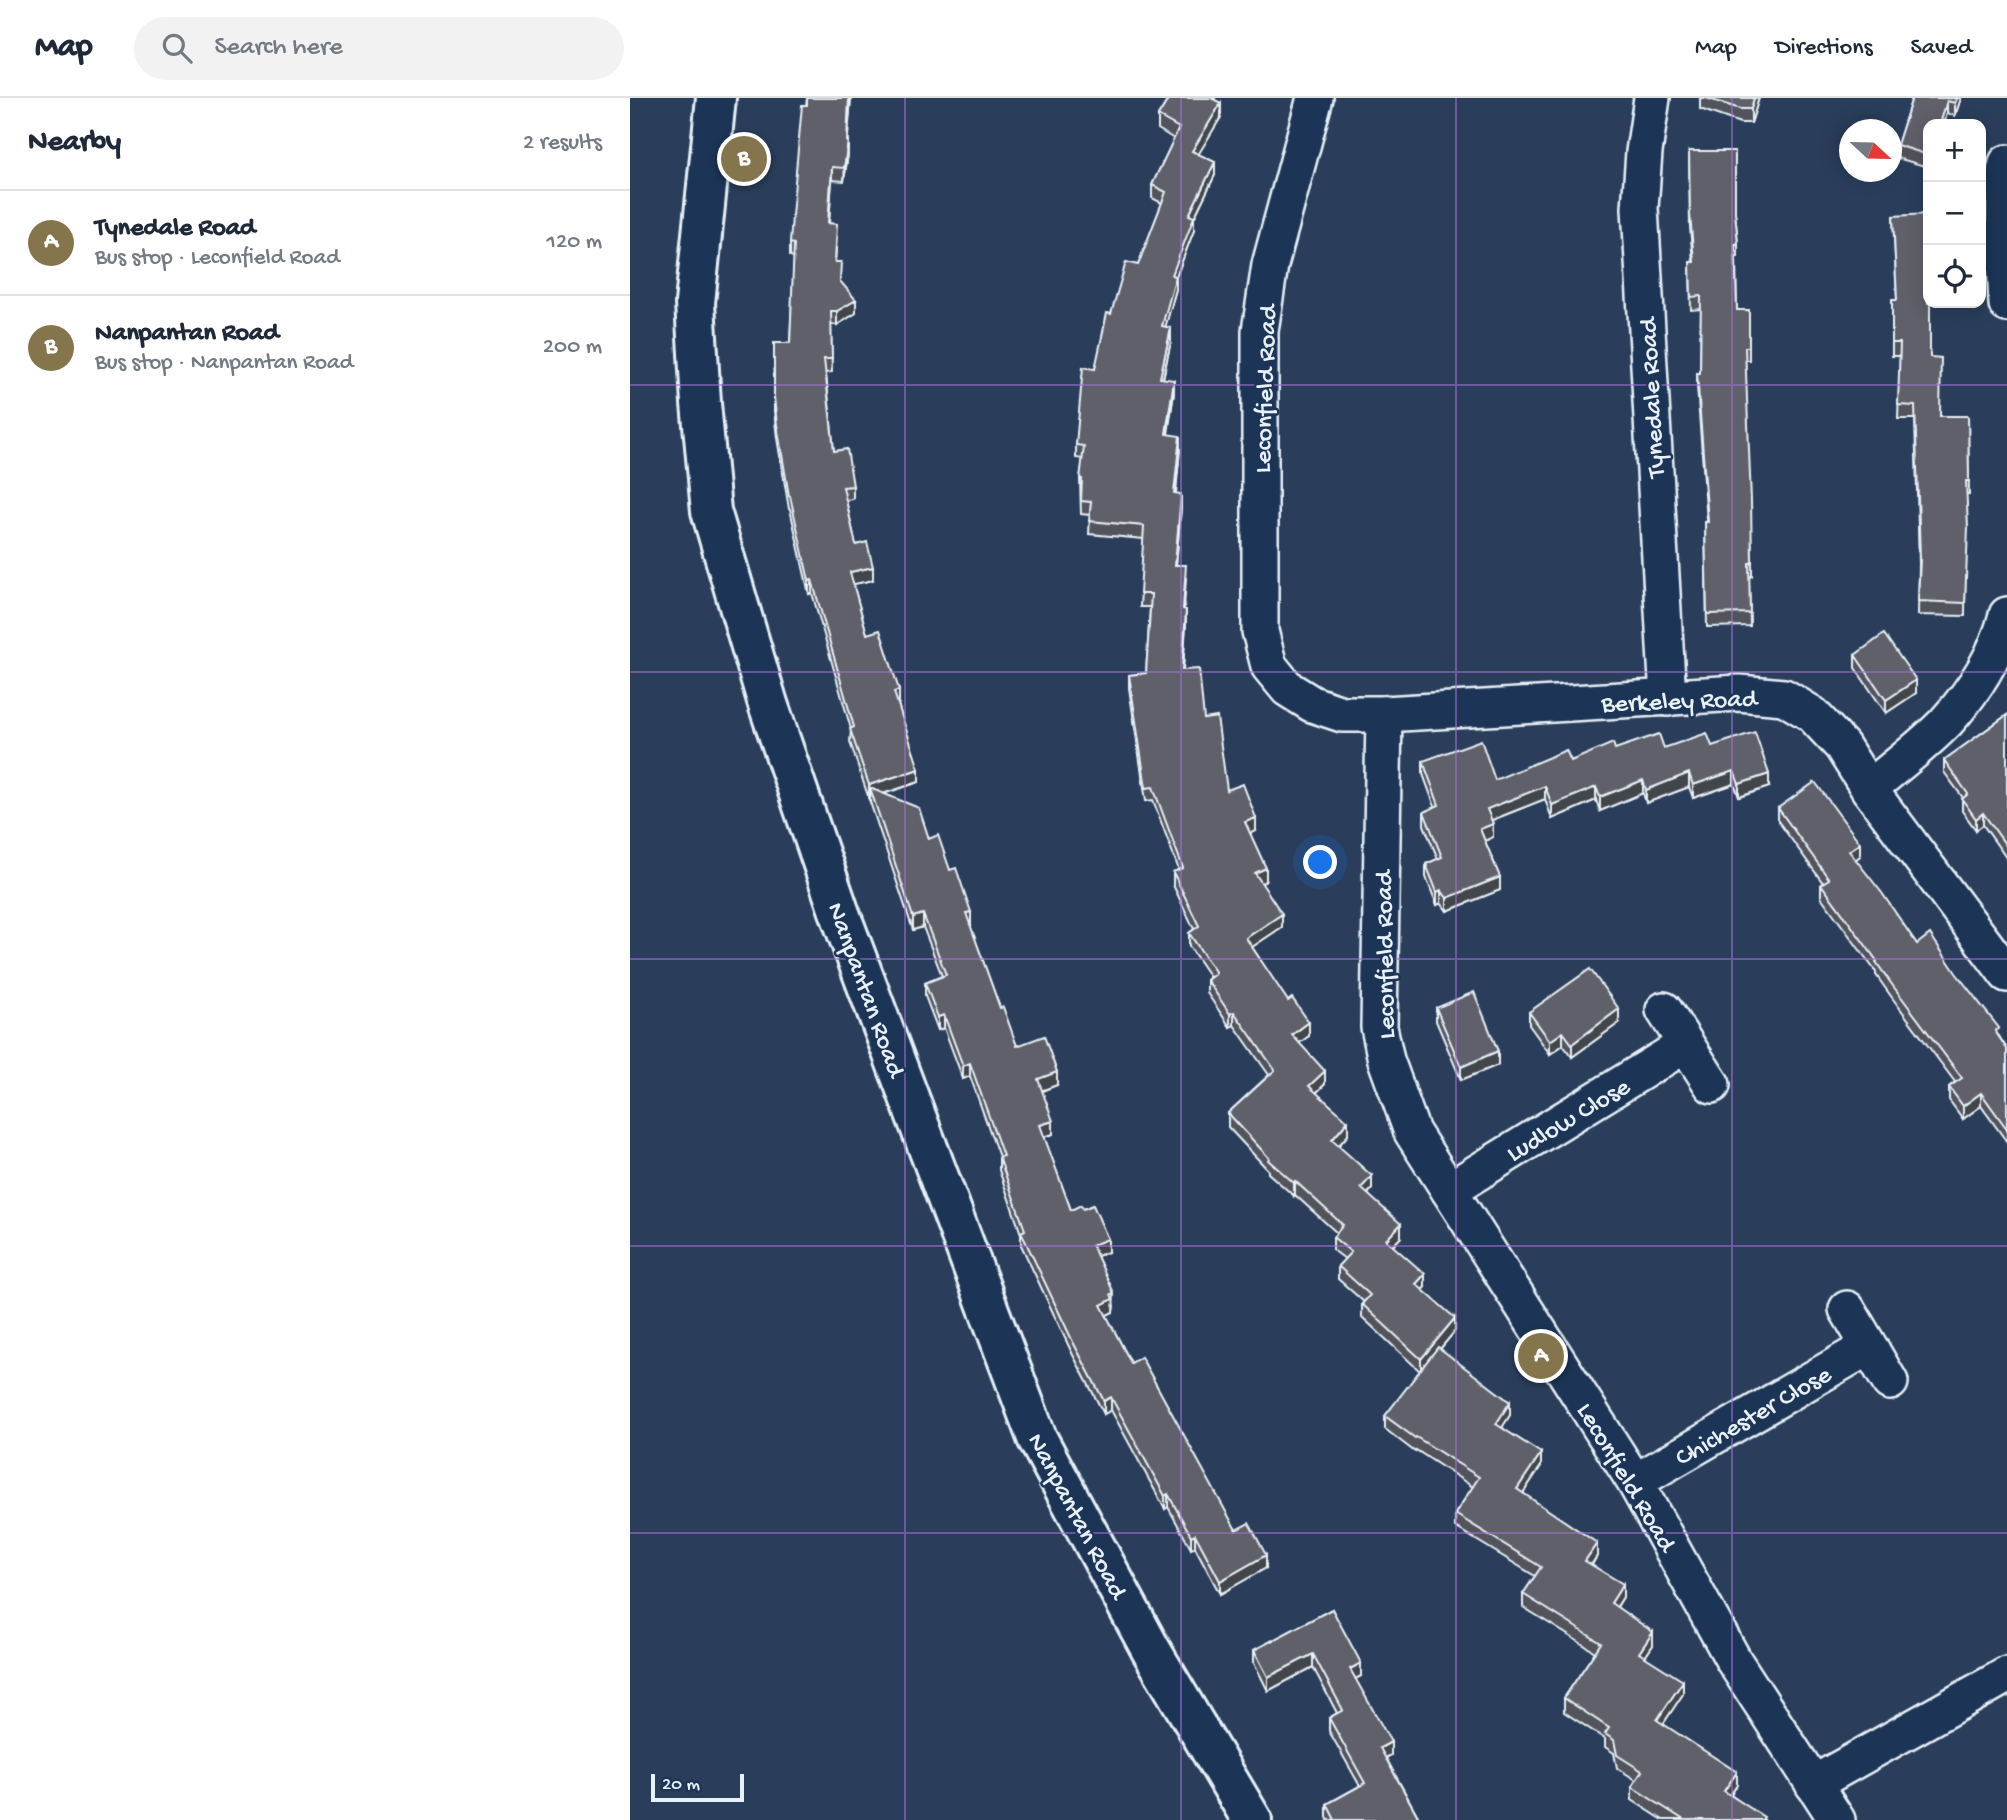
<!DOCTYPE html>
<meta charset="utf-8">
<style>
body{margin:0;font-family:"Gochi Hand",sans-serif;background:#f2f2f3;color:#1f2937}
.controls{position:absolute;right:21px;top:21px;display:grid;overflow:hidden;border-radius:14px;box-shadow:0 4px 18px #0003}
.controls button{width:63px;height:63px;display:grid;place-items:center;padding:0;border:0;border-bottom:2px solid #e0e1e3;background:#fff;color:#1f2937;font:35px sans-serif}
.compass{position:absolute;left:1209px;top:21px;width:63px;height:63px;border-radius:50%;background:#fff;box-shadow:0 4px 18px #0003;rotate:112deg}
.scale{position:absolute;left:21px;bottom:18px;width:93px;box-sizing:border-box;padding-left:7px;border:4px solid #e8f1f8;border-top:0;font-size:19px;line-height:24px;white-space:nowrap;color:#e8f1f8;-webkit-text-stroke:5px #1d3557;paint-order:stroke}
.you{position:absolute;left:691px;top:765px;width:24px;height:24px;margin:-18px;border:5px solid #fff;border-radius:50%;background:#1a73e8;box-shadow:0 0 0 10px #1a73e833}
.badge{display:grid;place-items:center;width:46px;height:46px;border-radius:50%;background:#84754c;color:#fff;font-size:23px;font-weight:700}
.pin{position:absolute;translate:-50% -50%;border:4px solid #fff;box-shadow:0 2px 7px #0006}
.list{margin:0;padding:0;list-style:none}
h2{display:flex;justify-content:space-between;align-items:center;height:91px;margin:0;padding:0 28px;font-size:30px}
h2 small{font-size:23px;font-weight:400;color:#747a83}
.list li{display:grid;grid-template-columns:46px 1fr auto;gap:21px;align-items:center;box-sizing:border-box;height:105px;padding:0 28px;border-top:2px solid #e0e1e3}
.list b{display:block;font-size:26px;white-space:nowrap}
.list p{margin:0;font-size:23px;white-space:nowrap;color:#747a83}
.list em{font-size:23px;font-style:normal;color:#747a83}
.icon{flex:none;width:38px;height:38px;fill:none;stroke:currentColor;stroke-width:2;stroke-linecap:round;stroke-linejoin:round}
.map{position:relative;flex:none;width:1377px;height:1722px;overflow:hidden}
header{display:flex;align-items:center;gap:42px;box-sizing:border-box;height:98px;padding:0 35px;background:#fff;border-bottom:2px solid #e0e1e3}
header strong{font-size:33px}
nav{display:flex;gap:38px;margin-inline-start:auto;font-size:24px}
.search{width:490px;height:63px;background:#f2f2f3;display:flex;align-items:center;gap:18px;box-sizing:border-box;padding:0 24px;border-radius:38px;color:#747a83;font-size:26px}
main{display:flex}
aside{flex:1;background:#fff}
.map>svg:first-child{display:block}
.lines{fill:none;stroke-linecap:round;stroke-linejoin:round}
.minor-casing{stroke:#e8f1f8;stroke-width:40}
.tertiary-casing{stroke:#e8f1f8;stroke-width:44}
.minor{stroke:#1d3557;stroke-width:35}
.tertiary{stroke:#1d3557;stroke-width:38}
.wall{fill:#53535b;stroke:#e8f1f8;stroke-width:2}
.shaded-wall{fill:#43444a;stroke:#e8f1f8;stroke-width:2}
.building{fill:#60616a;stroke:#e8f1f8;stroke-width:2}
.grid{fill:none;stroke:#a171d3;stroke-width:2;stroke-opacity:0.55}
.labels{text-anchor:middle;stroke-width:5;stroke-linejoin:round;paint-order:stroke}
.street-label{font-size:26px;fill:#e8f1f8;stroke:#1d3557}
</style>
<header>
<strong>Map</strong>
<div class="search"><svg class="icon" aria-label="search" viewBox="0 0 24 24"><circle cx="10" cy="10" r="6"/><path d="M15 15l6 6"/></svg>Search here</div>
<nav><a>Map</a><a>Directions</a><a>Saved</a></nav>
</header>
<main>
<aside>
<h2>Nearby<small>2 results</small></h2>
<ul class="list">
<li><span class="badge">A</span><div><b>Tynedale Road</b><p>Bus stop · Leconfield Road</p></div><em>120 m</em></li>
<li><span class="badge">B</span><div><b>Nanpantan Road</b><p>Bus stop · Nanpantan Road</p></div><em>200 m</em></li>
</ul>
</aside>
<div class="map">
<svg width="1377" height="1722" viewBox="0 0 1377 1722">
<rect width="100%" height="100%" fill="#2a3e5b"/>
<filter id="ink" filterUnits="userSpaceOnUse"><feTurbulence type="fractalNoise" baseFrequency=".0143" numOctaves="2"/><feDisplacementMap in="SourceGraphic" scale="14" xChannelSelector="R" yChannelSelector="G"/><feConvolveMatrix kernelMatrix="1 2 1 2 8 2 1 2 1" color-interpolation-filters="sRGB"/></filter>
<g filter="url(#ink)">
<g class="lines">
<defs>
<g id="minor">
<polyline points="685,0 640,167 630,233 630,533 639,568 658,591 682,606 712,616 754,616 1109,595 1154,599 1182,616 1212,648 1239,691 1377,876"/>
<polyline points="1022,0 1014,54 1010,110 1038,600"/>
<polyline points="1377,65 1375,73 1374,145 1377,206"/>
<polyline points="754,616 749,929 756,962 782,1034 1005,1384 1104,1563 1207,1722"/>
<path d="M 1239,691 C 1264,669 1293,648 1316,624 C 1343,594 1367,557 1377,517"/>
<polyline points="1034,912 1082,987"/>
<polyline points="819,1092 1055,947"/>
<polyline points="1217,1211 1260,1284"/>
<polyline points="1005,1384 1238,1249"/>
<polyline points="1183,1686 1377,1577"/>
</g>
<polyline id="tertiary" points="86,0 65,205 71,305 81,413 138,606 209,813 407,1340 521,1552 622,1722"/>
</defs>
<!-- minor casing -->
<use href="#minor" class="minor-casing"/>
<!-- tertiary casing -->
<use href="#tertiary" class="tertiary-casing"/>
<!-- minor -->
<use href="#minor" class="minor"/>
<!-- tertiary -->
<use href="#tertiary" class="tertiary"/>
</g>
<!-- wall -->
<g class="wall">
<polygon points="177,0 221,0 217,43 218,56 214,83 202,82 199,125 207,139 205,164 210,184 226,215 207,227 201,226 202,274 196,275 204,353 223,388 223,401 216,402 226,447 243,482 223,486 237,536 269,605 268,606 289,684 253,696 299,741 320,772 341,827 340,827 370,910 387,948 427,987 412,993 423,1036 414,1039 441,1112 478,1154 467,1158 484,1208 483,1214 476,1217 501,1265 606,1432 636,1470 590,1496 565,1449 561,1451 538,1409 535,1411 481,1312 474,1316 443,1257 391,1147 391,1136 369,1072 369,1059 340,978 333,981 314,930 308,932 295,898 295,885 312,878 293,829 283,832 240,704 240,700 239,701 220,644 221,631 182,495 179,496 160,411 159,411 147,340 144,313 144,245 160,245 164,159 160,158 160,145"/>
<polygon points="539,0 585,0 584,2 591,19 568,56 585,77 564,120 564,132 546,179 546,191 535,228 541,243 533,281 544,295 537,337 550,351 546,395 551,409 546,467 556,480 554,511 556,525 553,572 574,621 597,692 626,733 620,735 636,783 631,785 652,829 622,849 679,938 669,944 695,986 686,995 718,1037 708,1048 742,1091 738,1096 771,1139 763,1148 795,1189 792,1192 825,1233 810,1251 880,1317 872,1329 911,1368 893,1395 967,1458 962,1467 993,1499 987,1509 1023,1547 1015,1559 1053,1596 1033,1626 1107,1687 1101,1697 1134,1722 1033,1722 1002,1702 1002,1689 1006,1682 987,1670 984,1655 975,1649 975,1641 934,1614 934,1600 965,1554 893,1509 893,1496 905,1478 825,1429 825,1416 843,1389 786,1352 785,1354 755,1331 755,1318 790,1273 732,1219 732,1206 734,1204 708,1181 708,1168 715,1161 703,1152 703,1139 707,1135 665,1097 664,1098 638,1075 638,1072 598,1029 598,1015 639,977 604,927 600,929 577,895 577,882 580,879 559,848 559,835 564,831 543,787 543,774 549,772 523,702 516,703 499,590 499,577 516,575 520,509 510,509 514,441 459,436 460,417 451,416 450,381 453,361 446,360 446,347 465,271 481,216 508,167 532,105 522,100 522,87 544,41 528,31 528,18"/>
<polygon points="1070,0 1129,0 1121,25 1110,25 1070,11"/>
<polygon points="1282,0 1331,0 1325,18 1317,15 1314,26 1298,26 1298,69 1267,60 1267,47"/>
<polygon points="1059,53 1105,114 1108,146 1108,159 1106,159 1107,212 1119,212 1119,262 1115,262 1122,465 1122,478 1119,479 1120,528 1077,529 1075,424 1077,424 1067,288 1067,275 1070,275 1071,211 1061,212 1060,164 1063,164 1060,129"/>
<polygon points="1263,118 1300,259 1310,318 1338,318 1339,396 1336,396 1335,518 1288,517 1289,466 1285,321 1268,321 1270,258 1262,258 1262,202 1267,202"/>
<polygon points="1225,557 1286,595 1256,615 1225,570"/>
<polygon points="1377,617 1377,761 1353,727 1346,732 1332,713 1332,701 1333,700 1314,674 1314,662"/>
<polygon points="1082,648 1139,689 1109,699 1104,686 1063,700 1059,689 1016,705 1013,695 970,713 966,702 922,721 915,701 862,722 863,739 855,743 870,792 817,813 811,805 807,807 796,779 796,766 808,761 794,727 794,714 805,709 793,676 793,663 865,682 985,651"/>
<polygon points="1148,710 1230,758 1225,762 1287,846 1369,938 1377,951 1377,1044 1351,1008 1333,1021 1319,1002 1319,989 1325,984 1263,901 1246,877 1246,874 1191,799 1191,786 1193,785 1148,723"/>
<polygon points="806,910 868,967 831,982 806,923"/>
<polygon points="899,914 989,925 942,959 933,947 920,956 899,927"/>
<polygon points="702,1511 731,1578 725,1581 761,1657 756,1660 790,1722 698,1722 697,1719 697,1706 730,1688 699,1633 699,1620 707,1615 683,1569 638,1593 624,1565 624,1552"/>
</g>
<!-- shaded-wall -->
<g class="shaded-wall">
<polygon points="219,0 221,0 217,52 218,43 218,56 214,83"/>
<polygon points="1124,0 1129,0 1121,25 1121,11"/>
<polygon points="1327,0 1331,0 1325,18 1325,5"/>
<polygon points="1317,3 1317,15 1314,26 1310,26"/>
<polygon points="591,5 591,19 562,67 562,53"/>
<polygon points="585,64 585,77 564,120 564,132 546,179 546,191 532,241 532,228 542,177 559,117"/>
<polygon points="202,69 202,82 198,138 198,125"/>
<polygon points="226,202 226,215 207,227 207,213"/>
<polygon points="541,230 541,243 530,293 530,280"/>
<polygon points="544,282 544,295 536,350 536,336"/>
<polygon points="550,338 550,351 544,408 544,395"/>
<polygon points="551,396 551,409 545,480 545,467"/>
<polygon points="243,469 243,482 220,487 220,474"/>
<polygon points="182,482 182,495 179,496 179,483"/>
<polygon points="556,512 556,525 552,585 552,572"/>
<polygon points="1286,582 1286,595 1256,615 1256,602"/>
<polygon points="269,592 269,605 264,607 264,594"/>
<polygon points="289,671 289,684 243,699 240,690 240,700 239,701 239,687"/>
<polygon points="1104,673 1104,686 1063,700 1063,687"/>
<polygon points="1059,675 1059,689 1016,705 1016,692"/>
<polygon points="1139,676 1139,689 1109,699 1109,686"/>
<polygon points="1013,682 1013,695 970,713 970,699"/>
<polygon points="915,688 915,701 857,724 857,711"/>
<polygon points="966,689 966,702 922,721 922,707"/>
<polygon points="1353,715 1353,727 1346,732 1346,721"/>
<polygon points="626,720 626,733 615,737 615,724"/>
<polygon points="863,726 863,739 850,745 850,731"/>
<polygon points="1230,745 1230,758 1219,767 1219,753"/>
<polygon points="636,770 636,783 625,789 625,775"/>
<polygon points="870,779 870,792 817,813 817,800"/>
<polygon points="811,792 811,805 807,807 807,794"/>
<polygon points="341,814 341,827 336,828 336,815"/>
<polygon points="293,816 293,829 283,832 283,819"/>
<polygon points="652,816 652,829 616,853 616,840"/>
<polygon points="989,911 989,925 942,959 942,946"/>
<polygon points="604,914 604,927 600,929 600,916"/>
<polygon points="314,917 314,930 308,932 308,919"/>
<polygon points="679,924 679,938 662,950 662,937"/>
<polygon points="933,934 933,947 920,956 920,943"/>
<polygon points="868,953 868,967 831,982 831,969"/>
<polygon points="340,965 340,978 333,981 333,968"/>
<polygon points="695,973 695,986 679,1002 679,988"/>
<polygon points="427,974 427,987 408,994 408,981"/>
<polygon points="1351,995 1351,1008 1333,1021 1333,1008"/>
<polygon points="423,1023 423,1036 410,1040 410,1027"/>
<polygon points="718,1023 718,1037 702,1055 702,1042"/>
<polygon points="742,1078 742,1091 731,1103 731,1090"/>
<polygon points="665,1083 665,1097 664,1098 664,1085"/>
<polygon points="771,1126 771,1139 756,1155 756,1142"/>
<polygon points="478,1141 478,1154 462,1160 462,1147"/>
<polygon points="795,1176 795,1189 786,1199 786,1186"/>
<polygon points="484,1195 483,1214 471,1220 471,1207 481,1196"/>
<polygon points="825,1220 825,1233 791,1274 791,1261"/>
<polygon points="481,1299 481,1312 474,1316 474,1303"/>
<polygon points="880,1304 880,1317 866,1339 866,1326"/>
<polygon points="911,1355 911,1368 887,1404 887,1391"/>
<polygon points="538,1396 538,1409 535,1411 535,1398"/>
<polygon points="565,1436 565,1449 561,1451 561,1438"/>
<polygon points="967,1445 967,1458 955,1476 955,1463"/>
<polygon points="636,1457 636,1470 590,1496 590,1483"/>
<polygon points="993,1486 993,1499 981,1518 981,1505"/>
<polygon points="1023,1534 1023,1547 1009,1568 1009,1555"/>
<polygon points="683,1556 683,1569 638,1593 638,1579"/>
<polygon points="731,1565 731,1578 720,1584 720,1571"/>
<polygon points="1053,1583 1053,1596 1027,1635 1027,1622"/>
<polygon points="761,1644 761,1657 750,1663 750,1650"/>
<polygon points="1107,1674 1107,1687 1094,1706 1094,1693"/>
</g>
<!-- building -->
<g class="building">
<polygon points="177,0 219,0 217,43 218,43 214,70 202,69 198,125 207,126 205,164 211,164 210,183 226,202 207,213 201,213 202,261 194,261 204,353 217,351 223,388 213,389 226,447 237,444 243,469 220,474 237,536 250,532 269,592 264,594 289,671 239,687 220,631 224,629 182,482 179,483 160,398 159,398 147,327 144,299 144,245 160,245 164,146 160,145 163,106 172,7 177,7"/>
<polygon points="539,0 581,0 591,5 562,53 585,64 559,117 564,119 542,177 546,178 532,228 541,230 530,280 544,282 536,336 550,338 544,395 551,396 545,467 556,467 553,511 556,512 552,572 569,571 574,621 587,619 597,692 613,686 626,720 615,724 636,770 625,775 652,816 616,840 658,903 662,900 679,924 662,937 695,973 679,988 718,1023 702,1042 742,1078 731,1090 771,1126 756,1142 795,1176 786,1186 825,1220 791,1261 732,1206 740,1197 708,1168 721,1154 703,1139 713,1127 665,1083 664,1085 638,1062 639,1060 598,1015 645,972 604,914 600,916 577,882 586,875 559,835 569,828 543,774 553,770 523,689 516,690 499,577 516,575 521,496 510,496 514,428 459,423 461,404 451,403 452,381 450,381 454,348 446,347 453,269 465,271 477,215 481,216 496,164 508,167 536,94 522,87 549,30 528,18"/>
<polygon points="1076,0 1124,0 1121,11 1110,11"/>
<polygon points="1282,0 1327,0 1325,5 1317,3 1310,26 1298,26 1298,57 1267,47"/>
<polygon points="1059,53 1105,53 1105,114 1108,146 1105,146 1107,212 1119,212 1119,249 1115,249 1121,403 1122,465 1119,465 1120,515 1077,516 1075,424 1078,424 1067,275 1070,275 1071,198 1061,199 1060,164 1064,164 1060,116"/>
<polygon points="1298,116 1298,205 1300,205 1300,259 1311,260 1310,318 1338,318 1339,383 1336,383 1338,430 1335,505 1288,503 1290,460 1285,308 1268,307 1270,245 1262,245 1262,202 1267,202 1263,118"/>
<polygon points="1254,536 1286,582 1256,602 1225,557"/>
<polygon points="1377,617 1377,749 1353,715 1346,721 1332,701 1338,696 1314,662"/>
<polygon points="1125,634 1139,676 1109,686 1104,673 1063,687 1059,675 1016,692 1013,682 970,699 966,689 922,707 915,688 857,711 863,726 850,731 870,779 817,800 811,792 807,794 796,766 812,759 794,714 809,707 793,663 851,642 865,682 936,652 941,663 983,645 985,651 1029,636 1034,650 1077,635 1082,648"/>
<polygon points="1185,684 1230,745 1219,753 1252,795 1287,846 1300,836 1326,875 1369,930 1365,933 1377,951 1377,1031 1351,995 1333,1008 1319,989 1332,980 1263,888 1246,864 1247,863 1191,786 1199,781 1148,710"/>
<polygon points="240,690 289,710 299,741 308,737 320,772 326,770 341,814 336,815 370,910 373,909 387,948 414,938 427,974 408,981 423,1023 410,1027 441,1112 451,1107 453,1111 463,1107 478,1141 462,1147 484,1195 481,1196 483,1201 471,1207 501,1265 511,1259 606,1432 619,1425 636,1457 590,1483 565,1436 561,1438 538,1396 535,1398 481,1299 474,1303 443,1244 391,1134 395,1132 369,1059 373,1058 340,965 333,968 314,917 308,919 295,885 316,877 293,816 283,819"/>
<polygon points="960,871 989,911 942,946 933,934 920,943 899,914"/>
<polygon points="844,894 868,953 831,969 806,910"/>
<polygon points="808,1249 880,1304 866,1326 911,1355 887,1391 967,1445 955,1463 993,1486 981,1505 1023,1534 1009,1555 1053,1583 1027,1622 1107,1674 1094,1693 1134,1719 1132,1722 1054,1722 1002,1689 1012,1673 987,1657 984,1642 975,1636 979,1630 934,1600 971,1545 893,1496 911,1469 825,1416 849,1379 786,1339 785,1340 755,1318"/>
<polygon points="702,1511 731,1565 720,1571 761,1644 750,1650 790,1722 705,1722 697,1706 735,1685 699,1620 713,1612 683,1556 638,1579 624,1552"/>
</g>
</g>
<!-- grid -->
<path class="grid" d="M 275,0 L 275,1722M 551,0 L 551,1722M 826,0 L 826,1722M 1102,0 L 1102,1722M 0,287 L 1377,287M 0,574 L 1377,574M 0,861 L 1377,861M 0,1148 L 1377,1148M 0,1435 L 1377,1435"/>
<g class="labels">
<!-- street labels -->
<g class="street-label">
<text transform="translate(633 291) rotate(-88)" y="9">Leconfield Road</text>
<text transform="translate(1020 300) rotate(-93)" y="9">Tynedale Road</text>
<text transform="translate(1049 601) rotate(-2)" y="9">Berkeley Road</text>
<text transform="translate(753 857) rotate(-91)" y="9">Leconfield Road</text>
<text transform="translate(238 891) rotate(70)" y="9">Nanpantan Road</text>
<text transform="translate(937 1020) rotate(-31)" y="9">Ludlow Close</text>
<text transform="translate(1122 1316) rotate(-30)" y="9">Chichester Close</text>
<text transform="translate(998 1378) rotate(59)" y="9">Leconfield Road</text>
<text transform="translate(449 1417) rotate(62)" y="9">Nanpantan Road</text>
</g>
</g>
</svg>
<div class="controls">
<button>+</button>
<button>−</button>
<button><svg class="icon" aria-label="locate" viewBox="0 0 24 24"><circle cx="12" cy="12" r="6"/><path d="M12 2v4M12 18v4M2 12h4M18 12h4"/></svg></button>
</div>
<svg class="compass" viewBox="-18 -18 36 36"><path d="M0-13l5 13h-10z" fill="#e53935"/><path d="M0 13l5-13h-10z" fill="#747a83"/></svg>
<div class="scale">20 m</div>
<div class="you"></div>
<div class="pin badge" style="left:911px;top:1258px">A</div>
<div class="pin badge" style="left:114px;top:61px">B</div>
</div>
</main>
